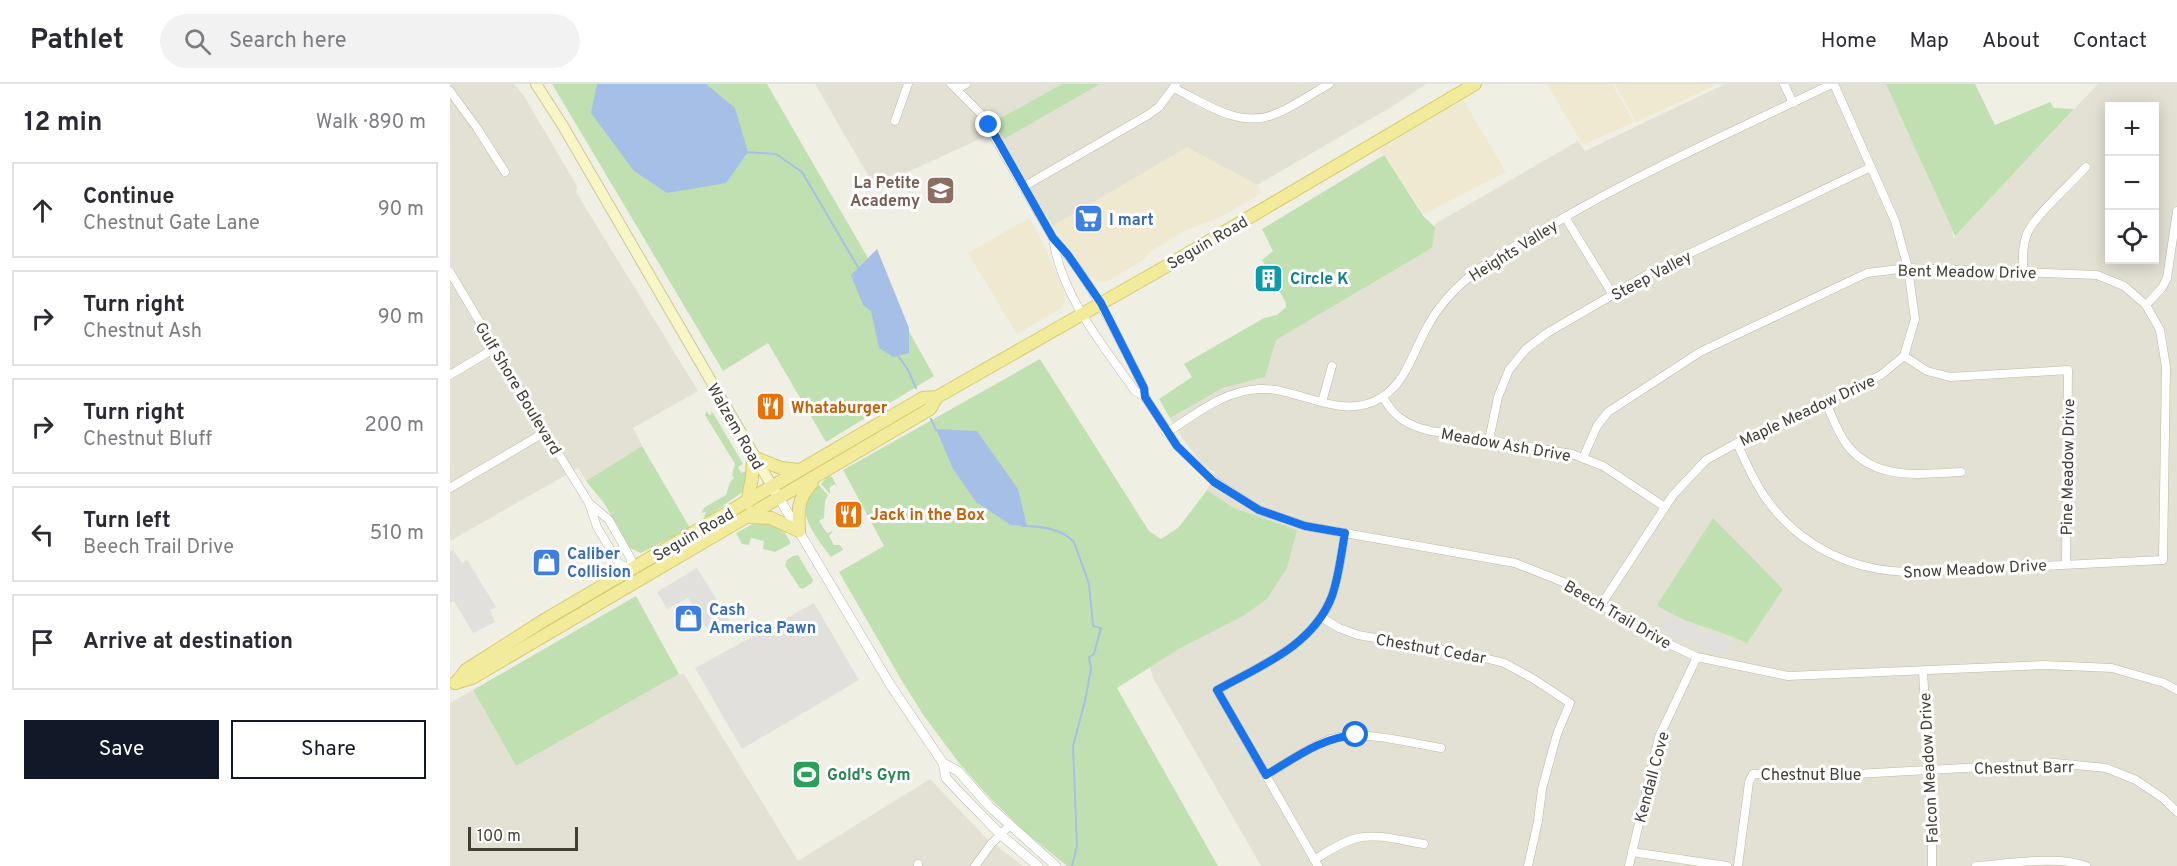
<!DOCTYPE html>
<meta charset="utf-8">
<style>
body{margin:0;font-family:Overpass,sans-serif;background:#f2f2f3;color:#2b2b33}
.controls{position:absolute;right:18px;top:18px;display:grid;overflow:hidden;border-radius:0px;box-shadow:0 3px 15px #0003}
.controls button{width:54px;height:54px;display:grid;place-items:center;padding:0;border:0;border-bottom:2px solid #e1e1e2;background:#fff;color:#2b2b33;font:30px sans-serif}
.scale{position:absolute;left:18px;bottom:15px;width:110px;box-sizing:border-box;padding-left:6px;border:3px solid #413f35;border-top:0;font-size:16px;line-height:21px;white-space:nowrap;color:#413f35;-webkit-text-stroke:4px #fff;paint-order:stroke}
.stop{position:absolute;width:18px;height:18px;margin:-14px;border:4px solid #1a73e8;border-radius:50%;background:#fff}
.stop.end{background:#1a73e8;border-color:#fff;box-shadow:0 2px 6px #0008}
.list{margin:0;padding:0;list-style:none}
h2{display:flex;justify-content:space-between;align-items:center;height:78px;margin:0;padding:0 24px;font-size:26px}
h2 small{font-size:20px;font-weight:400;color:#7c7c81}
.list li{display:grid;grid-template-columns:39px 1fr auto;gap:18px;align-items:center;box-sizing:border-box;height:96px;margin:0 12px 12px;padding:0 12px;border:2px solid #e1e1e2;border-radius:0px}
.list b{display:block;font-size:22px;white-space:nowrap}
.list p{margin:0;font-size:20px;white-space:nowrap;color:#7c7c81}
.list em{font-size:20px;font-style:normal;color:#7c7c81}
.actions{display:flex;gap:12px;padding:18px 24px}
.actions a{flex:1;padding:14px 0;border:2px solid #111827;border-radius:0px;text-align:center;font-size:21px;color:#111827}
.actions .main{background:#111827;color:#fff}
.icon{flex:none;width:33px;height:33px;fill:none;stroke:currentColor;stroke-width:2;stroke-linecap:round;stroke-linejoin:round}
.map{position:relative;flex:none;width:1727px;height:782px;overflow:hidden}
header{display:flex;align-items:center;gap:36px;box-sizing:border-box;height:84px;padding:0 30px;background:#fff;border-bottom:2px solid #e1e1e2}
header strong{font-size:28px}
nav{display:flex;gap:33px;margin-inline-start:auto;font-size:21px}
.search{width:420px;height:54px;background:#f2f2f3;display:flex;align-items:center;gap:15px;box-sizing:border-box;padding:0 21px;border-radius:33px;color:#7c7c81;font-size:22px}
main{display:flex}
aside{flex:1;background:#fff}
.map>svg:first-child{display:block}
.residential{fill:#e3e1d3;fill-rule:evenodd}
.commercial{fill:#f0e9d1}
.green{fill:#c1e0b1}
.parking{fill:#e1e0dc}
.water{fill:#a6bfe7}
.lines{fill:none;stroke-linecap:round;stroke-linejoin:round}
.stream{stroke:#a6bfe7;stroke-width:2}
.minor-casing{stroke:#bab8a8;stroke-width:9}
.tertiary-casing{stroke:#bab8a8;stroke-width:10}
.secondary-casing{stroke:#cbc898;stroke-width:12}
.primary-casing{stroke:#d5cb6d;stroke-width:14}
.minor{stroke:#fff;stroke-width:8}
.tertiary{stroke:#fff;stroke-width:9}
.secondary{stroke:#f8f6c6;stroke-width:10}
.primary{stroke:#f2eb9b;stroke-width:12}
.route{stroke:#1a73e8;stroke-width:8}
.labels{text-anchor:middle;stroke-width:6;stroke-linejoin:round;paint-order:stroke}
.education-label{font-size:16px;font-weight:bold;fill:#785e54;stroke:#fff;text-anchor:end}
.shop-label{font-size:16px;font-weight:bold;fill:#366cbe;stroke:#fff;text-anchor:start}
.street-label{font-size:16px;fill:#413f35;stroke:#fff}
.culture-label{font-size:16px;font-weight:bold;fill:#0d838f;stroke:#fff;text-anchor:start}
.food-label{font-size:16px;font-weight:bold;fill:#c56008;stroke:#fff;text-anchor:start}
.leisure-label{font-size:16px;font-weight:bold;fill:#27864d;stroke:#fff;text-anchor:start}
</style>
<header>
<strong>Pathlet</strong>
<div class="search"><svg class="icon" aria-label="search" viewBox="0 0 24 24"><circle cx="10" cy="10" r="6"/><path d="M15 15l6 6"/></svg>Search here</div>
<nav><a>Home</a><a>Map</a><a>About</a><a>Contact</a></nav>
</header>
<main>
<aside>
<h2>12 min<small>Walk · 890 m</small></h2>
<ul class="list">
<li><svg class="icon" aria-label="ahead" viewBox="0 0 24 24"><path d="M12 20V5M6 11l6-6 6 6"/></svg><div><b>Continue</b><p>Chestnut Gate Lane</p></div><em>90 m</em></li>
<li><svg class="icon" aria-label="right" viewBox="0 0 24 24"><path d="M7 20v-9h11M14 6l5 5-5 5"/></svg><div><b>Turn right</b><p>Chestnut Ash</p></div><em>90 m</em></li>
<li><svg class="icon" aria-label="right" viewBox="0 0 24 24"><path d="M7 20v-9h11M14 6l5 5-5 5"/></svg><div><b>Turn right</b><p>Chestnut Bluff</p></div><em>200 m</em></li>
<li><svg class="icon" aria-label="left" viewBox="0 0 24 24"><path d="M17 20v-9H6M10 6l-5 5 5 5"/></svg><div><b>Turn left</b><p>Beech Trail Drive</p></div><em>510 m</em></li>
<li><svg class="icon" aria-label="arrive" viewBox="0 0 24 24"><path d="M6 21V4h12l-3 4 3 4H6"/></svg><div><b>Arrive at destination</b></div></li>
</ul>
<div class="actions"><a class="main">Save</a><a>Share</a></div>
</aside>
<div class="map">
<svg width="1727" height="782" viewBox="0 0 1727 782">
<rect width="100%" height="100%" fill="#f0efe4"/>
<!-- residential -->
<g class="residential">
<polygon points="0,0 64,0 74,12 127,102 126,108 248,307 183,344 192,362 136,397 128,384 0,457"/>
<polygon points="365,0 976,0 943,22 807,101 737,64 603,142 543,49 425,103"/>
<path d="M 1275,0 L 1437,0 L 1502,146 L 1504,156 L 1505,152 L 1648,0 L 1727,0 L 1727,782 L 811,782 L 703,594 L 700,583 L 729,565 L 793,532 L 846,446 L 784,424 L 757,406 L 765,389 L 752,379 L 734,357 L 720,334 L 773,304 L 814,293 L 826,256 L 982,164 L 985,140 L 1128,57 L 1135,67 ZM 1660,22 L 1704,22 L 1704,176 L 1660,176 Z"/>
<polygon points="229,590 234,590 348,777 480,695 535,753 573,782 0,782 0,619 23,606 66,682"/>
</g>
<!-- commercial -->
<g class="commercial">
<polygon points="1097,0 1162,0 1184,38 1133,61"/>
<polygon points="1165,0 1263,0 1264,2 1186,38"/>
<polygon points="1012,14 1056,88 974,130 929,66"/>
<polygon points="737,63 807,101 812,109 769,134 734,147 700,168 693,176 658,197 649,198 638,192 603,142"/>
<polygon points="579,134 595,163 615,210 615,218 612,224 567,250 518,169"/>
</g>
<!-- green -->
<g class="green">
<polygon points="102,0 317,0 418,174 484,292 376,358 318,259 273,287"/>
<polygon points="612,0 650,0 554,55 544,38"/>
<polygon points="1436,0 1525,0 1545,41 1600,18 1604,24 1624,25 1505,152"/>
<polygon points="934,71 974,133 985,143 982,164 826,256 815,293 773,304 720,334 709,315 742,293 734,280 814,234 827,231 836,223 836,219 812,176 823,167 812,145"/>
<polygon points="590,275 699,447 711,455 729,443 757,406 784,424 847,446 837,484 817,515 793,532 729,565 667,604 768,782 617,782 574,747 539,713 509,679 474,632 452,597 389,488 434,462 393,386"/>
<path d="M 257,327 L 259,331 L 262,330 L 260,327 L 263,329 L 292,378 L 293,380 L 288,383 L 291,389 L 296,387 C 297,395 296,402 291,409 L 256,434 L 254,433 L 256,428 L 251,429 L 255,423 L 276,411 L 280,398 L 284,394 L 282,391 L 285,380 L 255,331 Z"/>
<polygon points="192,362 240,444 191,469 180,464 154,419 136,397"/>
<polygon points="378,392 382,393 388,404 385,400 380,403 380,410 371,400"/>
<path d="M 369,401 L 378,411 L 375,417 L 374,434 L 369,437 L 377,449 L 383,447 L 379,452 L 384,461 L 390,461 L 393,466 L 381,473 C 366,453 338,420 369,401 Z"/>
<path d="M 1263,434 L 1333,505 L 1297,559 C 1268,545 1234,540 1207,521 Z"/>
<polygon points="316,437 333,446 340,457 340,460 325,468 313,465 314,457 301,454 299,461 292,460 286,449 303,440"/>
<polygon points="348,471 363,496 362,499 353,505 349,503 335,481 337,476 343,472"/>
<polygon points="186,512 229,590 66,682 23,606"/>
</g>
<!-- parking -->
<g class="parking">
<polygon points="3,466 12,479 17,476 46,523 40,526 45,538 23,549 4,517 0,519 0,468"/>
<polygon points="247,484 281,539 261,551 238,514 217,525 207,508"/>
<polygon points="364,519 409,596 292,665 245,584"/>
<polygon points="1215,530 1249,544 1249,550 1256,553 1256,547 1278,554 1281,561 1273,570 1247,562 1251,558 1246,555 1240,559 1208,545 1213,541"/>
</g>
<!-- water -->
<g class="water">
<polygon points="147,0 256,0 285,24 298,68 276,99 217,109 184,87 141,29"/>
<polygon points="427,165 459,244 459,269 443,273 429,264 421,227 413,221 401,191"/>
<polygon points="486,345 527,347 568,405 577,442 561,441 526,418 503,385"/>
</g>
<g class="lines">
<!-- stream -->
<g class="stream">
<polyline points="296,68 326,70 352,88 409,185"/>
<polyline points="447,270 458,286 466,304"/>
<polyline points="481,335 486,346"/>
<path d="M 570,440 L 572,442 C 590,442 611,444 624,458 L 639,500 L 643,542 L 651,544 L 644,570 L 639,573 L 641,585 L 635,617 L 623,662 L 627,762 L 622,782"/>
</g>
<defs>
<g id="minor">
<path d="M 501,0 L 531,30 L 603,154 C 643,198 667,251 694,304 L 695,313 L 727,362 L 764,397 L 809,426 L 855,442 L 1065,479 L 1113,498 L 1204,553 L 1247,573 L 1338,592 L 1594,581 L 1662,584 L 1714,599 L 1727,606"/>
<polyline points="1334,0 1343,19"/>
<path d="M 724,4 C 754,19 790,45 825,30 C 844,23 861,10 879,0"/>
<polyline points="507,5 516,0"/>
<polyline points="0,7 27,44 55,88"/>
<polyline points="445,37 458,0"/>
<polyline points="573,103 698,31 709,23 726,0"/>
<polyline points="1115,133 1163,211"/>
<path d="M 603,154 C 611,212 653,261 685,307 L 695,313"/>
<path d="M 1573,187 C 1573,175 1572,162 1577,150 C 1584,132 1622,99 1636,83"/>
<polyline points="0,188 95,348 139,419 147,443 169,480 180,485 181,475 159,436 139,419"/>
<polyline points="1696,221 1712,204 1717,194 1727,127"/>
<polyline points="1454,272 1477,287 1500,293 1618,286 1616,480"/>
<polyline points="0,291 45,264"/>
<path d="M 933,313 C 944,334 959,342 981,347 L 1122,370 L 1153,382 L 1215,423"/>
<path d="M 1375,317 C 1381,330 1386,343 1393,355 C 1420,398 1468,390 1511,388"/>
<polyline points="872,318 882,282"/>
<path d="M 716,349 C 746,330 773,307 809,305 C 850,303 892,339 932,313 C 955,299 964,267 976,245 C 986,226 1002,207 1019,193 C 1044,172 1075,157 1103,140 C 1193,87 1288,45 1382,0"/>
<polyline points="1039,356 1048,313 1059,286 1076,265 1097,249 1207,185 1421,83"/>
<path d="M 1133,374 L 1147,342 L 1158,328 L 1250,268 L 1417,189 L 1458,184 L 1647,191 L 1674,202 L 1696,221 L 1710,246 L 1716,283 L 1713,476 L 1467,488 C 1406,489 1350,464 1315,413 C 1303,396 1295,377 1287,359"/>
<polyline points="0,404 95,348"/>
<polyline points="1151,521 1223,411 1256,376 1287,359 1431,291 1454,272 1465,235 1458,184 1445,137 1384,0"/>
<polyline points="871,533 889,544 908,551 1023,571 1054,579 1082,594 1120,619 1107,650 1092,705 1088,737 1078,782"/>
<polyline points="1473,587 1482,746 1482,782"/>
<path d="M 816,691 C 837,679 858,663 881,655 C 913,645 958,659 991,664"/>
<polyline points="1182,768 1277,782"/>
<path d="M 864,776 C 877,768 891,758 907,754 C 928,749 953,757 974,760"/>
<polyline points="468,780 468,782"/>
<polyline points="525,782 541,760 559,742"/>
<path d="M 868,782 L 767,606 C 810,582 863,562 882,512 C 889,492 891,470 895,449"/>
<polyline points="1179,782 1209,653 1247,573"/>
<polyline points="1288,782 1299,698 1303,690 1369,692 1605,679 1656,684 1686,696 1714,715 1727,728"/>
<path d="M 1526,782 C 1555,780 1610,771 1636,782"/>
</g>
<g id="tertiary">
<polyline points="329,414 441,602 493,679 496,694 511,710 551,751 588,782"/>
<polyline points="493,679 508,687 540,723 606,782"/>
</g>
<polyline id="secondary" points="86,0 113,42 326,409"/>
<g id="primary">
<polyline points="297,419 302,394 303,373 331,384 349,386"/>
<polyline points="300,433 321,434 349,447"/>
<path d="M 349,447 C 348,425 347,416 362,399"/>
<polyline points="5,599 22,594 480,325 487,313"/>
<polyline points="6,599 16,586 96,535 473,314 487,313 722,179 1025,0"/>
</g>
</defs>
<!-- minor casing -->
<use href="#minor" class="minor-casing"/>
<!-- tertiary casing -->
<use href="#tertiary" class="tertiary-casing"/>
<!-- secondary casing -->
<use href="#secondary" class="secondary-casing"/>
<!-- primary casing -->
<use href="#primary" class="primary-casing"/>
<!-- minor -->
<use href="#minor" class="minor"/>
<!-- tertiary -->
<use href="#tertiary" class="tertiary"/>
<!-- secondary -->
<use href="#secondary" class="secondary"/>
<!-- primary -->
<use href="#primary" class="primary"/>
</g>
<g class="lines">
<!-- route -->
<path class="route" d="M 539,41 L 603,154 L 618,171 L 651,219 L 694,304 L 695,313 L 727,362 L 764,398 L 809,426 L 855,442 L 895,449 C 891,470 889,492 882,512 C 863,562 810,582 767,606 L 816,691 C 845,674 872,653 906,651"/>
</g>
<!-- icons -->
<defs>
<symbol id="school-square" viewBox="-11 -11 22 22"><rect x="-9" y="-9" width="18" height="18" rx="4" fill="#8d6e63" stroke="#fff"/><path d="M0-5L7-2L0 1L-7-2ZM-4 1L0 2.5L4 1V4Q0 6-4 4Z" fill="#fff"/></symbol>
<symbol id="supermarket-square" viewBox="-11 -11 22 22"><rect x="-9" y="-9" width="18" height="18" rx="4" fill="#3f7fe0" stroke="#fff"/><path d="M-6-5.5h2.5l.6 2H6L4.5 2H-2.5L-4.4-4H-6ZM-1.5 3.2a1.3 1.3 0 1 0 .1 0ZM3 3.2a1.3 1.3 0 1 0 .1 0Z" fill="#fff"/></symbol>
<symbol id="building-square" viewBox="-11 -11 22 22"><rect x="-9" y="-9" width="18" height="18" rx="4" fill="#0f9aa8" stroke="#fff"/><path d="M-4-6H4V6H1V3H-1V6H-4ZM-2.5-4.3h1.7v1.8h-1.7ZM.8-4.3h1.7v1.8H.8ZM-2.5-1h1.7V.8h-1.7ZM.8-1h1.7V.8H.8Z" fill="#fff"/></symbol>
<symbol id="restaurant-square" viewBox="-11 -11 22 22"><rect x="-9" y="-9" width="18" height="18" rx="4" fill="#e8710a" stroke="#fff"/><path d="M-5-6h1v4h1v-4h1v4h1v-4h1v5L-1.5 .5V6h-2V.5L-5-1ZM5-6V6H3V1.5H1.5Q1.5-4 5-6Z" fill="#fff"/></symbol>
<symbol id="shop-square" viewBox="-11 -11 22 22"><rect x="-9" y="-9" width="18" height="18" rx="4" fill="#3f7fe0" stroke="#fff"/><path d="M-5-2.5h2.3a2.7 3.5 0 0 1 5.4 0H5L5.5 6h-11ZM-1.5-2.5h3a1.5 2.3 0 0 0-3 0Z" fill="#fff"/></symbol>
<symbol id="stadium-square" viewBox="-11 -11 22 22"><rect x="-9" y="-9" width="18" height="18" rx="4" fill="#2e9e5b" stroke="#fff"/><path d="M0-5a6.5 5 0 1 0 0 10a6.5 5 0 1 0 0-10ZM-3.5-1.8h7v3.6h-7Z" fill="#fff"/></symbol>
</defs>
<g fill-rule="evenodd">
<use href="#school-square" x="474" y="90" width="33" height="33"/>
<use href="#supermarket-square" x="622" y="118" width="33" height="33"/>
<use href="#building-square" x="802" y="178" width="33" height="33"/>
<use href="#restaurant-square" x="304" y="306" width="33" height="33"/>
<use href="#restaurant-square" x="382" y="414" width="33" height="33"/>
<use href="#shop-square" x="80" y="462" width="33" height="33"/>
<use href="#shop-square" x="222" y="518" width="33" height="33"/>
<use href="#stadium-square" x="340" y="674" width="33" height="33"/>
</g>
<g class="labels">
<!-- education labels -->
<g class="education-label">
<text x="470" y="104">La Petite<tspan x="470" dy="18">Academy</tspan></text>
</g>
<!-- shop labels -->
<g class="shop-label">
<text x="659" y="141">I mart</text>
<text x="117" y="475">Caliber<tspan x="117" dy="18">Collision</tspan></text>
<text x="259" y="531">Cash<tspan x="259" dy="18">America Pawn</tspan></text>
</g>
<!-- street labels -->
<g class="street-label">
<text transform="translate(757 158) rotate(-30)" y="6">Seguin Road</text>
<text transform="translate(1063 166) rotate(-32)" y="6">Heights Valley</text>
<text transform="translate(1517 187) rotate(1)" y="6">Bent Meadow Drive</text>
<text transform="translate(1201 191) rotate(-28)" y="6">Steep Valley</text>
<text transform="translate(69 304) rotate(59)" y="6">Gulf Shore Boulevard</text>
<text transform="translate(1357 326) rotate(-25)" y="6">Maple Meadow Drive</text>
<text transform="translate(286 342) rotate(60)" y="6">Walzem Road</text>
<text transform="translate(1056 360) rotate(10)" y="6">Meadow Ash Drive</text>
<text transform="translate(1617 383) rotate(-89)" y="6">Pine Meadow Drive</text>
<text transform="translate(243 450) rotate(-30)" y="6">Seguin Road</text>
<text transform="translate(1525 484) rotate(-3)" y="6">Snow Meadow Drive</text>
<text transform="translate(1168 530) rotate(30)" y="6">Beech Trail Drive</text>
<text transform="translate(981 564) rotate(10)" y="6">Chestnut Cedar</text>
<text transform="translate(1574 683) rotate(-1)" y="6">Chestnut Barr</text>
<text transform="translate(1478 684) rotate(-93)" y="6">Falcon Meadow Drive</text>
<text x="1361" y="696">Chestnut Blue</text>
<text transform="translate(1201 693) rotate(-75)" y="6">Kendall Cove</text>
</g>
<!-- culture labels -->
<g class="culture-label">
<text x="840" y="200">Circle K</text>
</g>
<!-- food labels -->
<g class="food-label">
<text x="341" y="329">Whataburger</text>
<text x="420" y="436">Jack in the Box</text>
</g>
<!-- leisure labels -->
<g class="leisure-label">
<text x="377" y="696">Gold's Gym</text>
</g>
</g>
</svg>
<div class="controls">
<button>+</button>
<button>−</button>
<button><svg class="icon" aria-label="locate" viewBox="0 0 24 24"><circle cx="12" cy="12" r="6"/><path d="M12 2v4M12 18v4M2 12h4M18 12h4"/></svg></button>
</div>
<div class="scale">100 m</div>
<div class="stop" style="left:906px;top:651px"></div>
<div class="stop end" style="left:539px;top:41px"></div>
</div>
</main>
